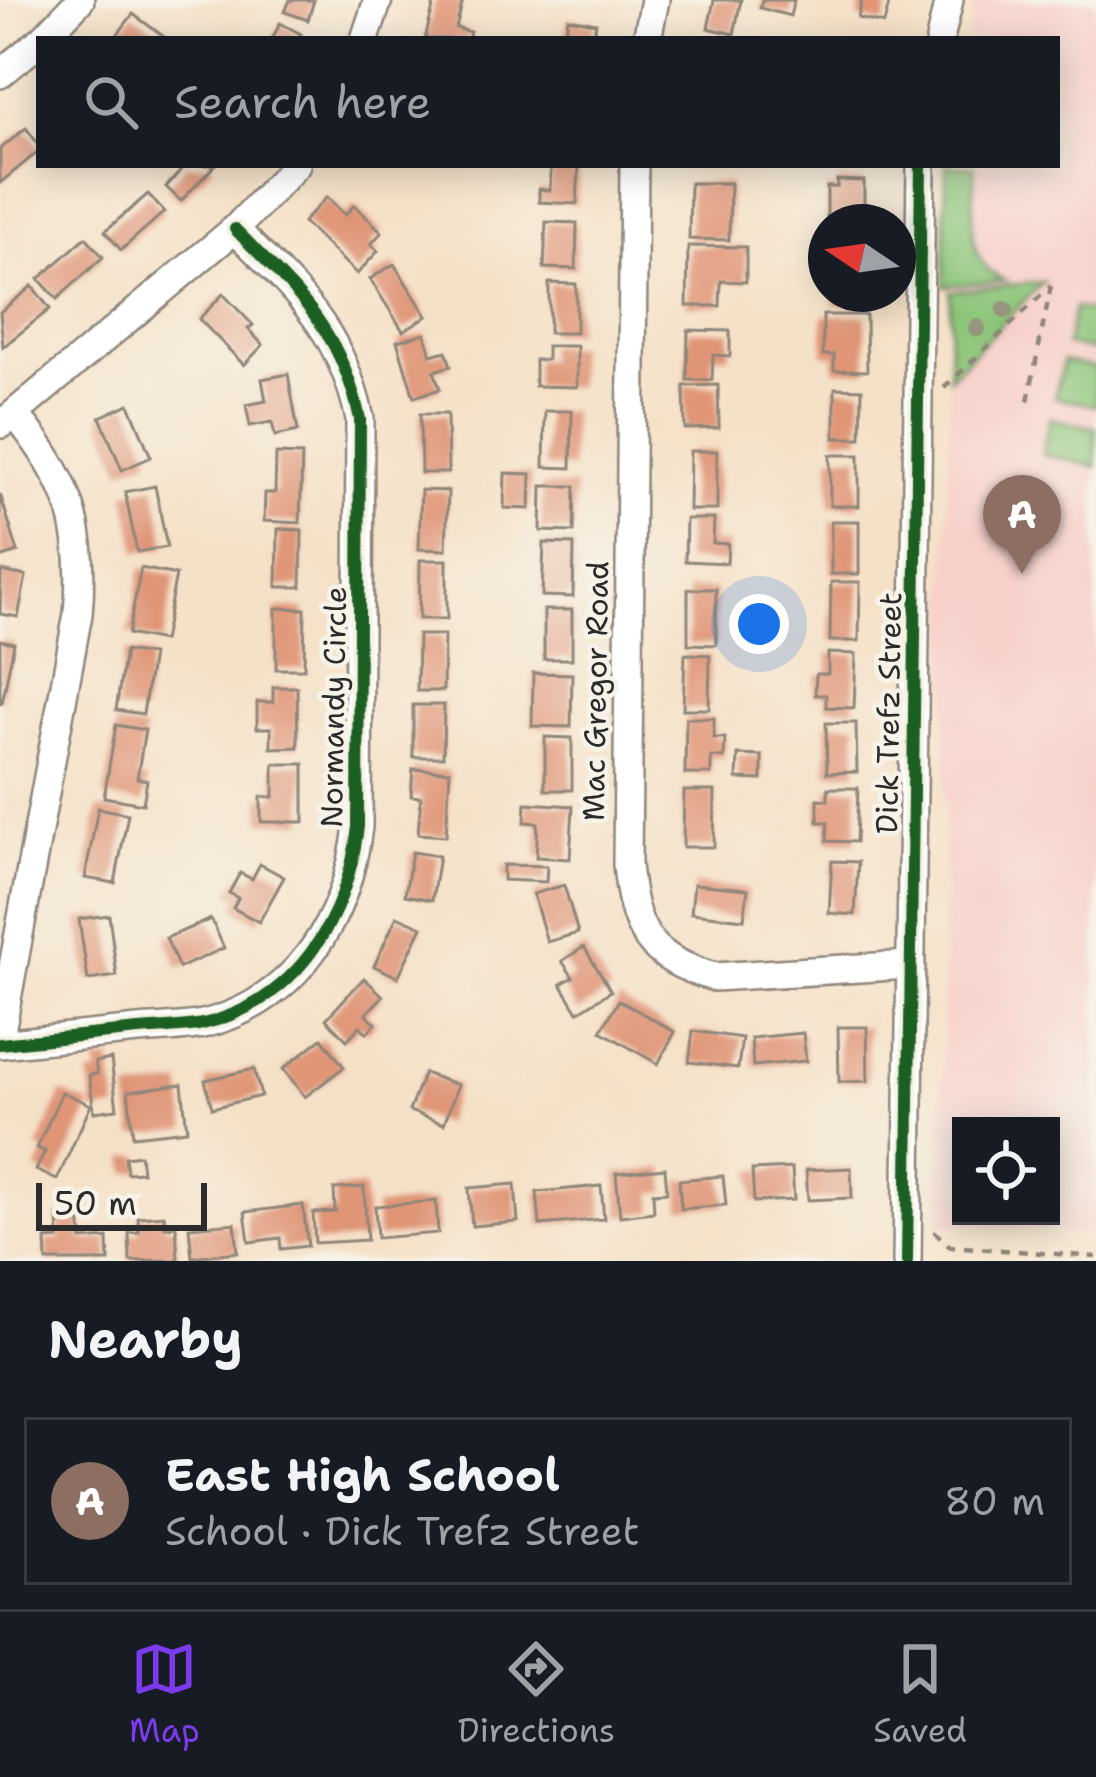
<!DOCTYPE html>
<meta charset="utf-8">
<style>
body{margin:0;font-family:"Shantell Sans",sans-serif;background:#20242c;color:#f1f3f6}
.controls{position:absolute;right:36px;bottom:36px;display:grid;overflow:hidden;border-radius:0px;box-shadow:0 6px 30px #0003}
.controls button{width:108px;height:108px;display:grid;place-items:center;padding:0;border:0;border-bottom:3px solid #363941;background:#171b24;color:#f1f3f6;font:60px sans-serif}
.compass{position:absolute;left:808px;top:204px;width:108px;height:108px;border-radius:50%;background:#171b24;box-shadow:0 6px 30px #0003;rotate:283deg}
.scale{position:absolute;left:36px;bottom:30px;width:171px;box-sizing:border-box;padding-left:12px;border:6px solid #2b2b2b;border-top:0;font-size:33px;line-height:42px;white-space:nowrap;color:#2b2b2b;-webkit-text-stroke:9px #f7f3e8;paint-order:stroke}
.you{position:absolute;left:759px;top:624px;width:42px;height:42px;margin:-30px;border:9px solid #fff;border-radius:50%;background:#1a73e8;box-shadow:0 0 0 18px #1a73e833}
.badge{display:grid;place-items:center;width:78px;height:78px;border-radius:50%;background:#7c3aed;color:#fff;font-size:39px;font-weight:700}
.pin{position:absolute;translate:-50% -99px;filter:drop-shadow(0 3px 6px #0008)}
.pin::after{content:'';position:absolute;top:63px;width:42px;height:36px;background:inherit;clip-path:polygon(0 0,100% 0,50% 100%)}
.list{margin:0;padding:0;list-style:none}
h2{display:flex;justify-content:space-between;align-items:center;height:156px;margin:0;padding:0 48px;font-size:51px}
h2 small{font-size:39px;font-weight:400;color:#9ea1a6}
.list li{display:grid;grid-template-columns:78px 1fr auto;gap:36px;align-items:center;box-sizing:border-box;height:168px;margin:0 24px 24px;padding:0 24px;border:3px solid #363941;border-radius:0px}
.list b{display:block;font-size:45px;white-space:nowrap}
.list p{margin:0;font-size:39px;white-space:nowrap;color:#9ea1a6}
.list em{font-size:39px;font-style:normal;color:#9ea1a6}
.icon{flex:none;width:66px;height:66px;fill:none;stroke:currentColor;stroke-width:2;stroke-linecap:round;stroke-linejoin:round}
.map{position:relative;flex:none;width:1096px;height:1261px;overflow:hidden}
.search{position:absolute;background:#171b24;box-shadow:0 6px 30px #0003;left:36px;right:36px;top:36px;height:132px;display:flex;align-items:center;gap:30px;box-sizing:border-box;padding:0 42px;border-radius:0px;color:#9ea1a6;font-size:45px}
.sheet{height:348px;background:#171b24}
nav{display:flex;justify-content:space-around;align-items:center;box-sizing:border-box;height:168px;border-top:3px solid #363941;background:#171b24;font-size:33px;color:#9ea1a6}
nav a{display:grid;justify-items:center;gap:6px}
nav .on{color:#7c3aed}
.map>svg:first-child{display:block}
.built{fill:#f7d0ca;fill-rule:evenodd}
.green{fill:#8cc579;stroke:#5c7852;stroke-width:3}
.building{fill:#e09577}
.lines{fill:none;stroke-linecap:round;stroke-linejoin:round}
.minor-casing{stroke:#90867a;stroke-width:32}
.path{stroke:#90867a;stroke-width:4.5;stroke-dasharray:9 9;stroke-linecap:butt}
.minor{stroke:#fff;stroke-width:27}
.cycleway-casing{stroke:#f7f3e8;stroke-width:20}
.cycleway{stroke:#1b5e20;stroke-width:12}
.tree{fill:#96967e}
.labels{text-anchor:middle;stroke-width:9;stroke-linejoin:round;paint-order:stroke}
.street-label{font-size:30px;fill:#2b2b2b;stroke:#f7f3e8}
</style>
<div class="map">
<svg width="1096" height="1261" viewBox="0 0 1096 1261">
<rect width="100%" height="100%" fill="#f7f3e8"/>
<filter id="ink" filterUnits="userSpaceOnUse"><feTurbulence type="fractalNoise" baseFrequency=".00833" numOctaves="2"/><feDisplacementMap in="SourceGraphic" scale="24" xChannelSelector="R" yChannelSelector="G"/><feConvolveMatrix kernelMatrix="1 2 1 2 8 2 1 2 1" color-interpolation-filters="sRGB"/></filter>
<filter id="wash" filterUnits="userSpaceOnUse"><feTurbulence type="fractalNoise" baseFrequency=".004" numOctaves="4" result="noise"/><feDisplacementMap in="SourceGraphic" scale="48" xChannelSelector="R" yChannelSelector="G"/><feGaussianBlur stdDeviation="2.7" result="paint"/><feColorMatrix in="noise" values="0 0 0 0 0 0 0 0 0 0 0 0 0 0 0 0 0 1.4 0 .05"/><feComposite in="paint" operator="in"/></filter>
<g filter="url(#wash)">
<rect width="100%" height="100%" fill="#f5e1c8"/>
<!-- built -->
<path class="built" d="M 976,0 L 1096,0 L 1096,1234 L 941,1223 L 950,291 L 944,286 L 946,165 L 1057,165 L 1057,39 L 968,39 ZM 961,1126 L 1051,1126 L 1051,1216 L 961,1216 Z"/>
<!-- green -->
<g class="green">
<path d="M 946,165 L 974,167 C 977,212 958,258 1005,281 L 944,286 Z"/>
<polygon points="1043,282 949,378 950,291"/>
<polygon points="1074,308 1096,313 1096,351 1066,345"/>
<polygon points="1063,361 1096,368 1096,406 1055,397"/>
<polygon points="1050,418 1096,428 1096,467 1042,454"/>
</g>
<g id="blocks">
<!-- building -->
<g class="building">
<polygon points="290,0 314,0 308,20 285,12"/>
<polygon points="435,0 463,0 456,28 470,32 468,39 425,39"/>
<polygon points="714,0 741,0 734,34 708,28"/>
<polygon points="762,0 794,0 790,16 760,8"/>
<polygon points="862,0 890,0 884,24 858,18"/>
<polygon points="133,14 167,39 114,39"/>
<polygon points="568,18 596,23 593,39 564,39"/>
<polygon points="280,23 301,34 299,39 272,39"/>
<polygon points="26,128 39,145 39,151 0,183 0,149"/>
<polygon points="186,165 215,165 181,201 166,187"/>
<polygon points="551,165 579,165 577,204 539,202 539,189 550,190"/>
<polygon points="837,180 864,181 864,222 827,221 827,187 837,187"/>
<polygon points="690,183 730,183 729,240 689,239"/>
<polygon points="148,194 164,212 121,250 105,231"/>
<polygon points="327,197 345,215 354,205 382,232 371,244 378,251 357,274 303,222"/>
<polygon points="546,222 577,223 576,269 544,268"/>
<polygon points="86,237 103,257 57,299 39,279"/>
<polygon points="688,246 746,247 746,282 721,281 720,306 687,306"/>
<polygon points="394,264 427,316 403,331 370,279"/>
<polygon points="549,283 576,284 576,333 549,333"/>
<polygon points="32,286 50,309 3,347 0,312"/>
<polygon points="223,294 253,325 248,329 263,345 244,365 199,319"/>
<polygon points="834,294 864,294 863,306 833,305"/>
<polygon points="823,315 866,315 867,371 834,370 834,355 823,355"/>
<polygon points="688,330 730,331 730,356 713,355 712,380 687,380"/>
<polygon points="425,333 431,355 446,351 451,366 434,371 440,389 414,397 397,341"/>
<polygon points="547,346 577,346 577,387 535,386 535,360 547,360"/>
<polygon points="288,374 298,431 275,436 272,422 250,426 246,405 266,401 262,379"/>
<polygon points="718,385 719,428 685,429 684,386"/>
<polygon points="835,388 862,389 861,438 835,438"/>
<polygon points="129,404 151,457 122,470 100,417"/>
<polygon points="545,411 572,411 571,468 544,467"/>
<polygon points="420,414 447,414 448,473 421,473"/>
<polygon points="690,451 717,451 717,510 689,510"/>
<polygon points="276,454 302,455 300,523 264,521 265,493 275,493"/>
<rect x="830" y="455" width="29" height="51"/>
<polygon points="505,473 531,474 530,509 504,508"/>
<polygon points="155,486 167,547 137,552 125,492"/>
<polygon points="542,486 575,486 574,532 541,531"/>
<polygon points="421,490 448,491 446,550 419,549"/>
<polygon points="0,494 18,552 0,558"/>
<polygon points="686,519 714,519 713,543 728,544 727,563 685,561"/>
<rect x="831" y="521" width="28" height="53"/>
<polygon points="278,529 302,530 301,587 277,587"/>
<polygon points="544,543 574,544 573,597 542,596"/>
<polygon points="420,560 447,560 447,619 419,619"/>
<polygon points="141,568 176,575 163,641 128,634"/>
<polygon points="1,571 26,576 18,617 0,614"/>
<polygon points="831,582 860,582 859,641 830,641"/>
<polygon points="688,589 716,589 716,645 688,644"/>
<polygon points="276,608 305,609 304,669 276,669"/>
<rect x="544" y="610" width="28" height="49"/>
<polygon points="418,635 444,635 443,691 417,691"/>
<polygon points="0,640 14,643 2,703 0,703"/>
<polygon points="125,651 152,655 143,714 116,710"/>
<polygon points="828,653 856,654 854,708 826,707 826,695 815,695 816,674 828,674"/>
<polygon points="685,654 710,655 709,709 683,709"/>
<polygon points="533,673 572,674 571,727 532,726"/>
<polygon points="273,687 297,687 298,747 271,748 271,728 257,728 257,702 273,702"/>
<polygon points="413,705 444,705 443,757 413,757"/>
<polygon points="686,718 714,718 714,738 725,738 724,758 711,757 711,774 685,774"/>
<polygon points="826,723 856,723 857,772 827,773"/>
<polygon points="116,725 145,730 137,778 147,780 143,804 104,797"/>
<polygon points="545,737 572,738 572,790 545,790"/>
<polygon points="738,755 762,756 762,780 737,779"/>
<polygon points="274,764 304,764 304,822 261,822 261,797 274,797"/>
<polygon points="413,769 450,771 446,836 418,834 421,797 411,796"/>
<polygon points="828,788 858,788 856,842 827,841 828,822 818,822 818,799 828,800"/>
<polygon points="684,791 715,791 714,847 683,847"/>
<polygon points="526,803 573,806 570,859 536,857 538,823 525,822"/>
<polygon points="98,808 128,814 115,883 85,878"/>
<polygon points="412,852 439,856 432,900 405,895"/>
<polygon points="832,861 858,862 855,915 829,913"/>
<polygon points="260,864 284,877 259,922 233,908 238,898 229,893 240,873 252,879"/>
<polygon points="503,865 547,866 546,882 503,880"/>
<polygon points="694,884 748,889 744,919 691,913"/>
<polygon points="564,885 578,933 547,942 533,894"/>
<polygon points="109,915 117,976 88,980 79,919"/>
<polygon points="397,916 422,927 398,977 374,966"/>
<polygon points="211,919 224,948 179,968 166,938"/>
<polygon points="584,947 611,991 578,1012 561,984 573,977 562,961"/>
<polygon points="364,978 383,996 366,1014 376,1023 367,1033 360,1026 347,1040 326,1019"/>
<polygon points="619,1000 675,1032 658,1064 601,1031"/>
<polygon points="838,1027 867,1027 868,1081 839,1082"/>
<polygon points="693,1031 742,1038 738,1068 689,1062"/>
<polygon points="803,1033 806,1061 753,1066 751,1038"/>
<polygon points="322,1038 344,1067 305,1097 283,1069"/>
<polygon points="111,1059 117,1109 94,1112 89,1075 97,1074 95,1062"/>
<polygon points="254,1069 261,1096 212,1108 205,1080"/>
<polygon points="424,1073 458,1085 444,1124 409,1111"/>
<polygon points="182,1084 187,1130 133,1136 128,1091"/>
<polygon points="62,1092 91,1105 57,1180 36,1170 45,1151 37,1148"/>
<polygon points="140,1155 142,1172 127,1173 125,1157"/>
<polygon points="665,1168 667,1192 653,1193 654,1212 620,1216 616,1173"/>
<polygon points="792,1168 794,1200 754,1202 752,1170"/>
<polygon points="851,1168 852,1198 808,1200 806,1170"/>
<polygon points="723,1176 726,1205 681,1209 679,1180"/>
<polygon points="515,1184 518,1222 472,1226 469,1188"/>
<polygon points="601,1186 604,1219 540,1225 537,1192"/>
<polygon points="364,1187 367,1240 315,1243 313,1213 335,1212 334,1189"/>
<polygon points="436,1201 438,1233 377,1238 375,1206"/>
<polygon points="303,1205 308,1246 281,1249 280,1238 249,1242 245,1212"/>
<polygon points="80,1214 82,1240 108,1238 109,1261 47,1261 46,1240 59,1239 58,1216"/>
<polygon points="164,1215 165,1227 176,1226 178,1260 130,1261 129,1233 139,1232 138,1217"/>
<polygon points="235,1223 238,1252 192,1257 189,1227"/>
</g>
</g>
</g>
<g filter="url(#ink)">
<use href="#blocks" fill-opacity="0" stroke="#90867a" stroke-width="3"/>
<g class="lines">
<defs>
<g id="minor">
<polyline points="43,39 80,0"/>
<polyline points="365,39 378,0"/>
<polyline points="647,39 655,0"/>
<polyline points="940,39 949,0"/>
<polyline points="0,74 39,42"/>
<path d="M 634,165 L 627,864 C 633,930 648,958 714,977 L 909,965"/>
<polyline points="2,424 235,229 296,165"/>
<path d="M 0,1037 L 78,614 C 86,527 70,481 15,414"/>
<path d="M 0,1044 C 46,1039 92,1035 138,1030 C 159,1028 182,1028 203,1024 C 298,1001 347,918 358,827 L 360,419 C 340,327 298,294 235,229"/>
<polyline points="907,1261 921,165"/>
</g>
</defs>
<!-- minor casing -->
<use href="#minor" class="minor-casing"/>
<!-- path -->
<g class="path">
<polyline points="944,388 1051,286"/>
<polyline points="1028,401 1051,286"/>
<polyline points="934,1231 950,1246 1096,1257"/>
</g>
<!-- minor -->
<use href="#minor" class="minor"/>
<defs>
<g id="cycleway">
<path d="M 0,1044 C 46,1039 92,1035 138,1030 C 159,1028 182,1028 203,1024 C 298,1001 347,918 358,827 L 360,419 C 340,327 298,294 235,229"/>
<polyline points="907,1261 921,165"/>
</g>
</defs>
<!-- cycleway casing -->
<use href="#cycleway" class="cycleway-casing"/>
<!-- cycleway -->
<use href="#cycleway" class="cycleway"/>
</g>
<!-- trees -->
<g class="tree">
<circle cx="1005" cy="310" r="9"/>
<circle cx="977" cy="328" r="9"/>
</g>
</g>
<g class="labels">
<!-- street labels -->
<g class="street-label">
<text transform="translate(596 691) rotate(-89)" y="10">Mac Gregor Road</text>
<text transform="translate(334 707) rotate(-89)" y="10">Normandy Circle</text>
<text transform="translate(889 713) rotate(-89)" y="10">Dick Trefz Street</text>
</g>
</g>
</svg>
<div class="controls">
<button><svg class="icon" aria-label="locate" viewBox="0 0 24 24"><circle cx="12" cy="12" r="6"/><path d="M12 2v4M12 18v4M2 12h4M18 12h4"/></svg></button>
</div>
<svg class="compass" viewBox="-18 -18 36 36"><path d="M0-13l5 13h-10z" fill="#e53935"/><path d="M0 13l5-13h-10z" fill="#9ea1a6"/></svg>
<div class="scale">50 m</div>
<div class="you"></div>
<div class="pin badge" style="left:1022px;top:574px;background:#8d6e63">A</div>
<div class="search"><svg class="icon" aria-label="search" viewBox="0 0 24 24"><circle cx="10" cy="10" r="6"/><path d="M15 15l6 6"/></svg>Search here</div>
</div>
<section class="sheet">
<h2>Nearby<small></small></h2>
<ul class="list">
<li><span class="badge" style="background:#8d6e63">A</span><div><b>East High School</b><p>School · Dick Trefz Street</p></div><em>80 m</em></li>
</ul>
</section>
<nav>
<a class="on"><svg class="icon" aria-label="map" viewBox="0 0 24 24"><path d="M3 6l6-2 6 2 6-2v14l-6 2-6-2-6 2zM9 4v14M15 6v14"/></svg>Map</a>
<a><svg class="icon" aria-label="directions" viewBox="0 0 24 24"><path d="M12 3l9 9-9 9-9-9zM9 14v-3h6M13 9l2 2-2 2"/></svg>Directions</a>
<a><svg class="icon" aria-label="saved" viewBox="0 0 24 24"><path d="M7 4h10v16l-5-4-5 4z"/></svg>Saved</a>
</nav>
